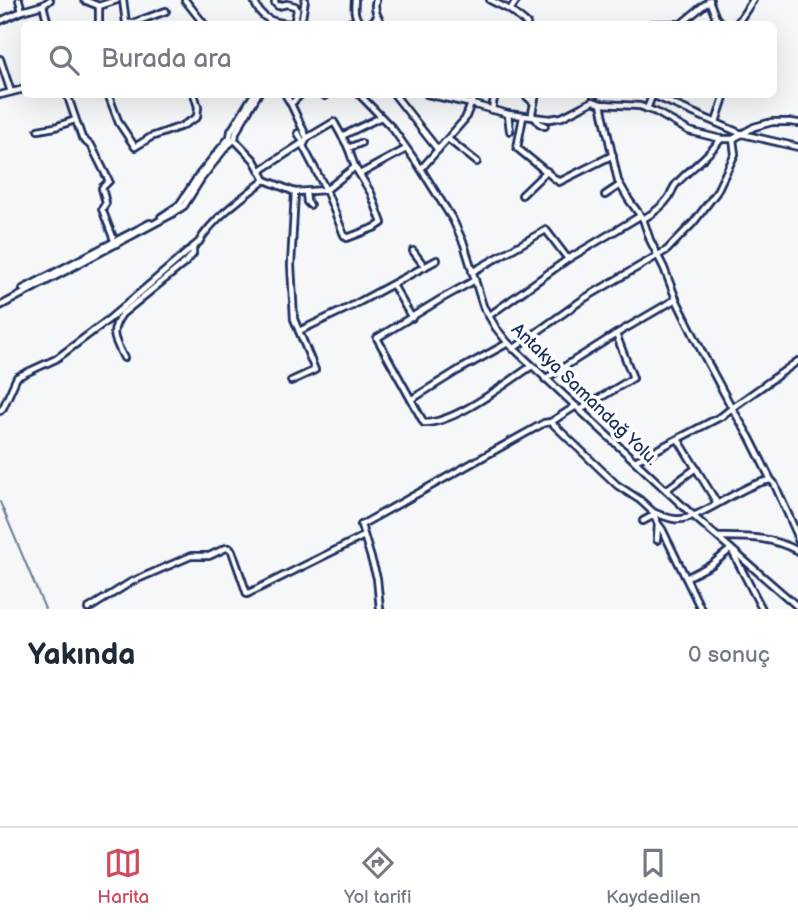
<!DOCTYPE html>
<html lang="tr">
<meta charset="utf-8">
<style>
body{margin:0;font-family:"Balsamiq Sans",sans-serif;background:#f2f2f3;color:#1f2937}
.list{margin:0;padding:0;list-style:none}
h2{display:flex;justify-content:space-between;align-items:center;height:91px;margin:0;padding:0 28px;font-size:30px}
h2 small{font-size:23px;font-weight:400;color:#747a83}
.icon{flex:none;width:38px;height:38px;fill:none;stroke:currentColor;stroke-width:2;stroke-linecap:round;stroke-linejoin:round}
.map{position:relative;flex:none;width:798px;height:609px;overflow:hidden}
.search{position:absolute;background:#fff;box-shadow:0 7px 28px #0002;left:21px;right:21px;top:21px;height:77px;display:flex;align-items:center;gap:18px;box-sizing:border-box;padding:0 24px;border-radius:10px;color:#747a83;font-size:26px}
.sheet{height:217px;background:#fff}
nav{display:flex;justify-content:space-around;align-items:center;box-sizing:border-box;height:98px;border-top:2px solid #e0e1e3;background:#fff;font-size:19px;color:#747a83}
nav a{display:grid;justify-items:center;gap:4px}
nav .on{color:#d1495b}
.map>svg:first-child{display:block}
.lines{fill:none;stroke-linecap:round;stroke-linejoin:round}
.stream{stroke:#707c99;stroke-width:2}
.minor-casing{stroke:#1b2f5e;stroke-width:10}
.minor{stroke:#fff;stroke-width:4.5}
.labels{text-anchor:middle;stroke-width:7;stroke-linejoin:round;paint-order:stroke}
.street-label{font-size:18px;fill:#1b2f5e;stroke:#fff}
</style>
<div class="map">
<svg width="798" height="609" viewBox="0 0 798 609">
<rect width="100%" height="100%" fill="#f6f7f9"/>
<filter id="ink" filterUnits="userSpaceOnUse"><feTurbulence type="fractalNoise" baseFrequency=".0143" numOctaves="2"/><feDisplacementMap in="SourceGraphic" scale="14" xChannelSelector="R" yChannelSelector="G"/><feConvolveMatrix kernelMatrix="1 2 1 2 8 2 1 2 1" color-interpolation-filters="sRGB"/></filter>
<g filter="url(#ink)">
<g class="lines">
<!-- stream -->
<polyline class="stream" points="0,502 45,609"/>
<defs>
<g id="minor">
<polyline points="19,0 22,11"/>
<polyline points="84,0 99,6 117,0"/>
<polyline points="123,0 126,23 133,23 166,11"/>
<polyline points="185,0 204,24"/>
<path d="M 254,0 C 260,20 274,23 293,24"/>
<polyline points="275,0 275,3 278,6 287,4 295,6 297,10 294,24"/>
<path d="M 355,0 C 354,10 354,18 362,24"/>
<path d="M 376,0 C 373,8 378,18 382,24"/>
<polyline points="490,0 510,10 527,24"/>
<polyline points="709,0 716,18 723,24"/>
<polyline points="43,5 48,24"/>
<polyline points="99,6 99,24"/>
<polyline points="510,10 517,0"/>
<polyline points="0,21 22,11 43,5 50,0"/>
<polyline points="301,24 305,0"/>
<polyline points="345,24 357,20"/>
<polyline points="370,24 377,17"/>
<polyline points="653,24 681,24 710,0"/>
<polyline points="737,24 753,0"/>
<polyline points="0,59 11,92"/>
<polyline points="67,94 82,138 92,147 109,181 102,188 106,203 102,209 114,240"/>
<polyline points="108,94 119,123 135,147 151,137 182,126 197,117 198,107 194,94"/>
<polyline points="285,94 291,104 307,138 334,122 348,147 355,167 371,193 382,223 376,227 347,238 344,235 326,190 303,146 307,138"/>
<polyline points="324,94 325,96"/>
<polyline points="359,94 393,129 421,169 453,220 464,244 483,306 496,328 508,343 698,520 798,607"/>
<polyline points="394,94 438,150"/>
<polyline points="427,94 472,104 508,114 550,119 562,117 593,101 601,104 640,106 656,112 689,131 721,139 733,139 754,127 772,122 790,122 798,123"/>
<polyline points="489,94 493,96 494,98 492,110"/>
<polyline points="524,94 534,103"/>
<polyline points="650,94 742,134 798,147"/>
<polyline points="0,95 24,89"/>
<polyline points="594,95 594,94"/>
<polyline points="291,104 301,94"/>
<polyline points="601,104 618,181 629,200 643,219 650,240 664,268 676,299 702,352 732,408 750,438 771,480 774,483 797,534 798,540"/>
<polyline points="647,109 652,96"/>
<polyline points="508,114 510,131"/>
<polyline points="523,117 517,148 559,182 613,155"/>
<polyline points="533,117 532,113 536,94"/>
<polyline points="536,119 539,123 545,126"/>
<polyline points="716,122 724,97 723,94"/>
<polyline points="38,130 55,127 75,120"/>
<polyline points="298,133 303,142"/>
<polyline points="342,136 381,117"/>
<polyline points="234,139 254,160 265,180 295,192 326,190 355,167"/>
<polyline points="448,139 477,162"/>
<polyline points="348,148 361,143"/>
<polyline points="421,169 465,119 475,94"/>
<polyline points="261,170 304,142"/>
<polyline points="360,174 406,149"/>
<polyline points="306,192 307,202 310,205"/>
<polyline points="522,195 547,171"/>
<polyline points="605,195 620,185"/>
<polyline points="161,217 179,205 199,175 230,137 231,131 254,94"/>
<path d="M 643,219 C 652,214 663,206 669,197 C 672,192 673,187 677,183 C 692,167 708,157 721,139"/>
<polyline points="413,251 425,267"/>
<polyline points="472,272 546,230 568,259"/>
<path d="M 475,280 L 441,299 L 377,338 L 424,423 C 456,423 504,384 532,366"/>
<polyline points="393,285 412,318"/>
<polyline points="23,289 150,223"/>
<polyline points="0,306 174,213 184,206 201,179 226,147 235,139 236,132 258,94"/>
<polyline points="490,315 568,259 640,216"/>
<polyline points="299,331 350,307 437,260"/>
<polyline points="513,349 585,298 667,250 694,222 716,193 735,154 733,139"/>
<path d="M 124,358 C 114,339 109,332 122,314 L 186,262 L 193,254 L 193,247"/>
<polyline points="545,379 616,334 676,299"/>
<polyline points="291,381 315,370 294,319 291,265 295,192"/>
<polyline points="412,399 457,371 508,343"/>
<polyline points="732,408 798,361"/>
<polyline points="580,410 633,378 616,334"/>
<path d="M 0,411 L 3,408 L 17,377 L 56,359 L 108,320 L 199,242 C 212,219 244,196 265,180"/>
<polyline points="551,422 617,485 640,500 653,512 658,524 657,540"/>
<polyline points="678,439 717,503"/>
<polyline points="635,461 722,416 732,408"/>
<polyline points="666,490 696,468"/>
<path d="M 653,512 C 660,515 667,518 674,519 C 698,523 740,484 771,480"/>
<polyline points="643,521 654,515"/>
<polyline points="658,524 662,529 701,609"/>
<path d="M 718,537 C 747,537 771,536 798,551"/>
<polyline points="686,578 711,565 731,549 762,609"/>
<polyline points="88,609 131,582 191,556 209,556 226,548 229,548 232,551 247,594 364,536"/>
<polyline points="380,609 377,578 361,525 544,423 551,422 576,406"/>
</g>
</defs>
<!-- minor casing -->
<use href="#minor" class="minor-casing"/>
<!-- minor -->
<use href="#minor" class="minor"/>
</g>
</g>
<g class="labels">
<!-- street labels -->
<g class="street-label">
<text transform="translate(585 394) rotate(44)" y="6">Antakya Samandağ Yolu.</text>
</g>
</g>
</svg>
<div class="search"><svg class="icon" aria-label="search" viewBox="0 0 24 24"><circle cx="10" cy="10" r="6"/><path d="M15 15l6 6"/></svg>Burada ara</div>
</div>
<section class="sheet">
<h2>Yakında<small>0 sonuç</small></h2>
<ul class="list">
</ul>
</section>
<nav>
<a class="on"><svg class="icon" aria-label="map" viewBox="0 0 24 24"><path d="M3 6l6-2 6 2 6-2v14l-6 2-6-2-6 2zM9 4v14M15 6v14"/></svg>Harita</a>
<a><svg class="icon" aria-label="directions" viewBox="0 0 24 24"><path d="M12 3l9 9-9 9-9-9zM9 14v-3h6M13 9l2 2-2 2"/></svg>Yol tarifi</a>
<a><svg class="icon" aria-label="saved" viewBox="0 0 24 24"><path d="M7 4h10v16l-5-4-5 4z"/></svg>Kaydedilen</a>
</nav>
